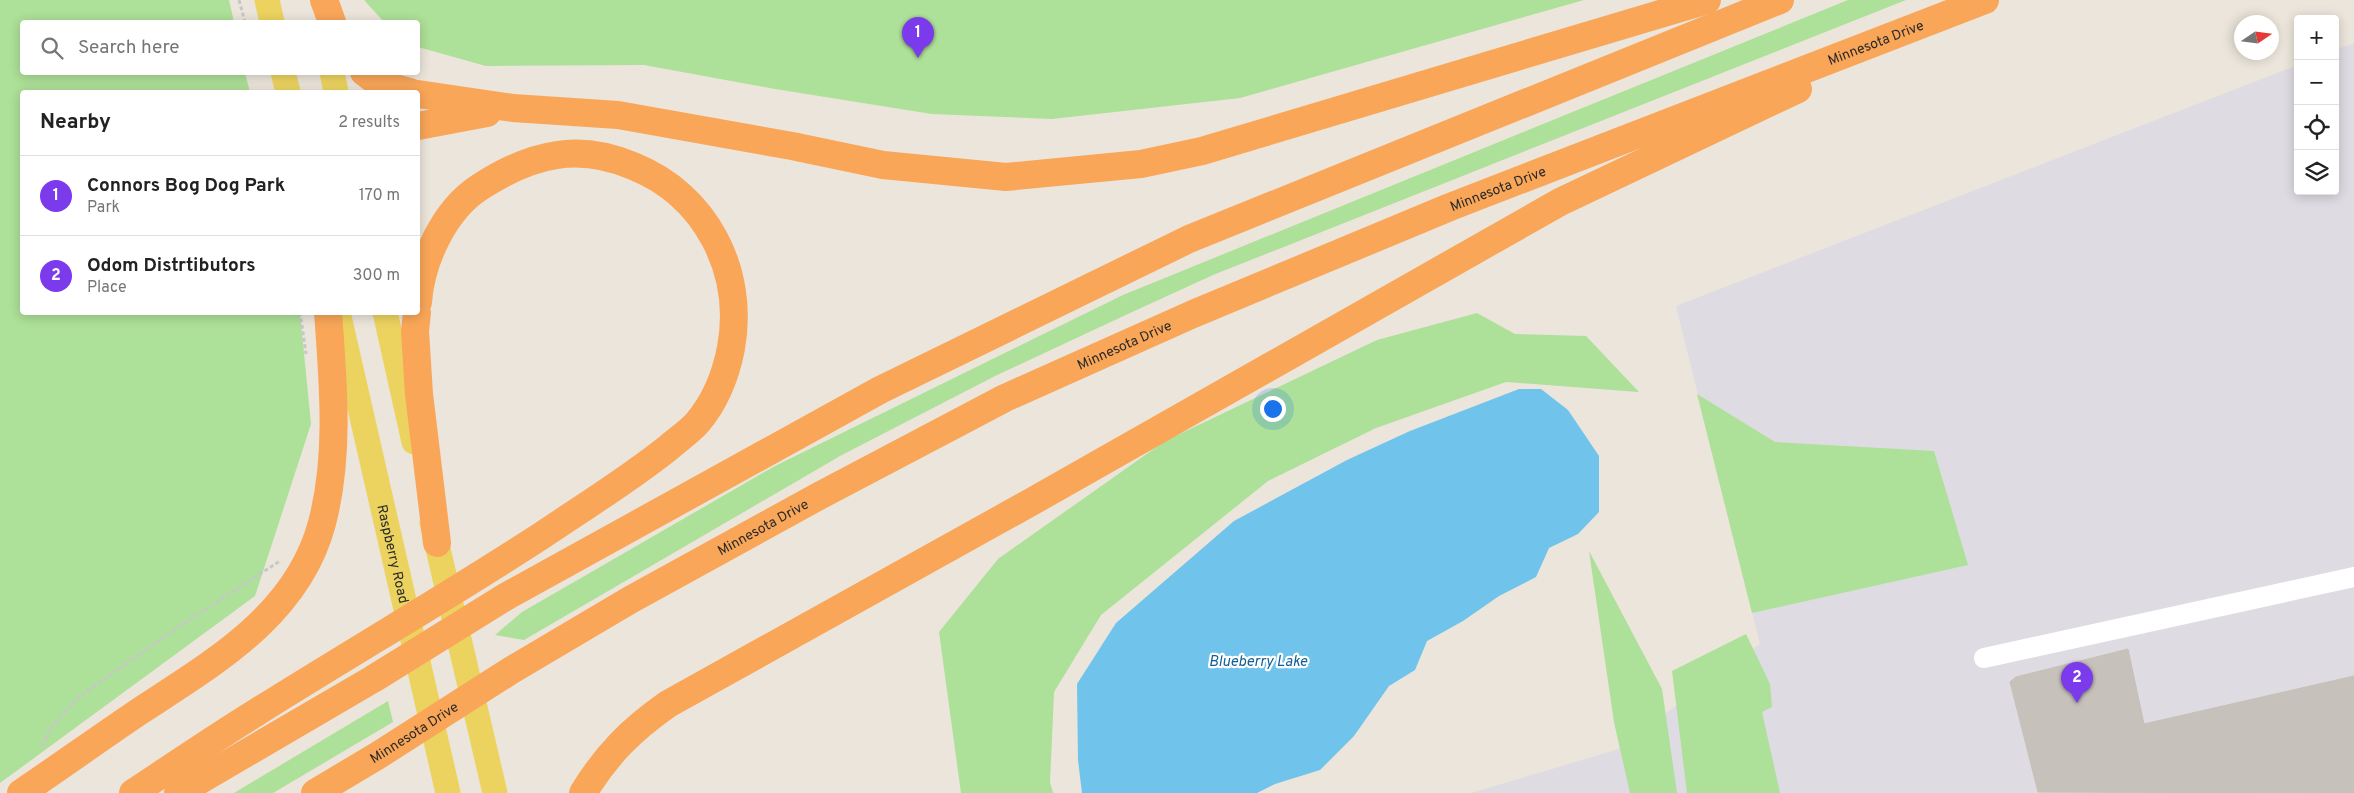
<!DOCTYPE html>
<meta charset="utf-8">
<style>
body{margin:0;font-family:Overpass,sans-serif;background:#f2f2f2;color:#222}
.controls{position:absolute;right:15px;top:15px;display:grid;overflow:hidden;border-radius:5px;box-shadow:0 2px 12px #0003}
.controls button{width:45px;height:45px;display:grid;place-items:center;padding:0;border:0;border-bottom:1px solid #e0e0e0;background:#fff;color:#222;font:25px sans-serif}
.compass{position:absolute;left:2234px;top:15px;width:45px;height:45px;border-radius:50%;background:#fff;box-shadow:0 2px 12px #0003;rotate:77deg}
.you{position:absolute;left:1272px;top:408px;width:18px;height:18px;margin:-12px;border:4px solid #fff;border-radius:50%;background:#1a73e8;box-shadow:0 0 0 8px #1a73e833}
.badge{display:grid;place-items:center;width:32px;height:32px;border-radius:50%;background:#7c3aed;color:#fff;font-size:16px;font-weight:700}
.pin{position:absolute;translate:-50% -41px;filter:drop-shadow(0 1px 2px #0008)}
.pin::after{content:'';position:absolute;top:26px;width:18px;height:15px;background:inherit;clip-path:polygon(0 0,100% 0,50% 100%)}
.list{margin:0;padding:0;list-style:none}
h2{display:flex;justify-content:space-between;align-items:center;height:65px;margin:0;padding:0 20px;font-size:21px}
h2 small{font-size:16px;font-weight:400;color:#767676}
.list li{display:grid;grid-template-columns:32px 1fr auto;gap:15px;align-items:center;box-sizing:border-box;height:80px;padding:0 20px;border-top:1px solid #e0e0e0}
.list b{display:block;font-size:19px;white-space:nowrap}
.list p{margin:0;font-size:16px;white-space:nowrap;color:#767676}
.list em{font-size:16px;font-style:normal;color:#767676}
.icon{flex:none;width:28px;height:28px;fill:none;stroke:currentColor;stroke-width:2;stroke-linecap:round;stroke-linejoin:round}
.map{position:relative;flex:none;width:2354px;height:793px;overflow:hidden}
.search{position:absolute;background:#fff;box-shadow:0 2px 12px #0003;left:20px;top:20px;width:400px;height:55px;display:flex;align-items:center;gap:12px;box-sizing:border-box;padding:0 18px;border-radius:5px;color:#767676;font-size:19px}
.panel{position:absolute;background:#fff;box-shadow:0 2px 12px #0003;left:20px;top:90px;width:400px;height:225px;border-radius:5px}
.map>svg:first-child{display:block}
.industrial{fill:#dedbe3}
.green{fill:#ade098}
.water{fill:#70c3eb}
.building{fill:#c6c2bb;stroke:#c6c1b5}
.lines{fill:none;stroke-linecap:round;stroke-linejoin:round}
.path{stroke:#c7c7c7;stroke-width:3;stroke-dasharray:4 2.5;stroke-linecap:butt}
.minor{stroke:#fff;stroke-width:20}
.major{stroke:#ecd35f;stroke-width:25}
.highway{stroke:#f9a658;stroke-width:28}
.labels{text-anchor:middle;stroke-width:4.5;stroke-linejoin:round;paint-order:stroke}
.street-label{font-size:14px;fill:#292929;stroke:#fff}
.water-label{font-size:15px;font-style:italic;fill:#116095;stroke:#fff}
</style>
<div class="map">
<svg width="2354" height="793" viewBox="0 0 2354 793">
<rect width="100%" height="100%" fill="#ebe5db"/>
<!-- industrial -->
<polygon class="industrial" points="2354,43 2354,793 1471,793 1616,750 1760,644 1676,306 2298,65 2298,191 2335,191 2335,50"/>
<!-- green -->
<g class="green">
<polygon points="0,0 229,0 234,22 22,22 22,72 245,73 250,92 22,92 22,312 300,313 311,424 255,596 0,783"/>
<polygon points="364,0 1584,0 1240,98 1052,119 932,114 775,89 644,65 486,66 418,47 418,22 384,22"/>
<polygon points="1848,0 1906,0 1213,275 1130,313 995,376 840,456 524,640 495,635 522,612 775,466 1123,295"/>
<polygon points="1477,313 1515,334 1586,336 1639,392 1506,382 1376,428 1268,481 1101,615 1054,692 1050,782 1053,793 961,793 939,632 998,559 1165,441 1377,340"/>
<polygon points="1697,394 1775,442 1934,451 1968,565 1752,613"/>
<polygon points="1589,551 1662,689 1677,793 1630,793 1614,722"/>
<polygon points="1746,634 1770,684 1772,707 1762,712 1780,793 1687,793 1672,671"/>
<polygon points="388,701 393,722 273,793 234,793"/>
</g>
<!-- water -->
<polygon class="water" points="1519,389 1541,389 1568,410 1599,456 1599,512 1578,534 1549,548 1536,577 1499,596 1463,621 1427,641 1415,670 1389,686 1354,736 1320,770 1275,784 1257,793 1082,793 1078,760 1077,684 1116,623 1234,521 1347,460 1410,431"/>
<!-- building -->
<polygon class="building" points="2128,649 2144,724 2354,676 2354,793 2038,792 2010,682 2016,677"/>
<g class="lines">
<!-- path -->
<g class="path">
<polyline points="239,0 245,22"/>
<polyline points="300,312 306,354"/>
<polyline points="43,746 49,730 79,697 178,627 280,561"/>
</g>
<!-- minor -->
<polyline class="minor" points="1984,658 2354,577"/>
<!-- major -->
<g class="major">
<polyline points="267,0 272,22"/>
<polyline points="283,72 288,92"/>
<polyline points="332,72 336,92"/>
<path id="s1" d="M 338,312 L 448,793"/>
<polyline points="385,312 414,442"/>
<polyline points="432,523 495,793"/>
</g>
<!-- highway -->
<g class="highway">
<polyline points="324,0 332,22"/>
<polyline points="364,72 380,84 410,92"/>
<polyline points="418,94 513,108 618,115 792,146 883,165 1006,177 1141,164 1202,151 1707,0"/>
<polyline points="418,126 487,113"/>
<polyline points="417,312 415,331 419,394 437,543"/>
<path d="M 21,793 C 61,766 100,738 140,711 C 213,663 298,615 322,523 C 340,455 333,382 328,312"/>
<path d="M 133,793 C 174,766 215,738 257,712 C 351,653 447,597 541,536 C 584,507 628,480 668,448 C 677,440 689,432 697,423 C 715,402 726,374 731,348 C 745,271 706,195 633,166 C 609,156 583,151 557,155 C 530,159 503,172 480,187 C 444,210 421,261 418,302"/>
<polyline points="178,793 373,679 507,596 880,390 1189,239 1780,0"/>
<path id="s2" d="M 315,793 L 377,756 L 510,671 L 630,600 L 819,496 L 1005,398 L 1193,314 L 1450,207 L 1985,0"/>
<path d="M 583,793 C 607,754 631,730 668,704 L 1033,501 L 1560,202 L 1798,89"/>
</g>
</g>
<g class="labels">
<!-- street labels -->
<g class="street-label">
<text dy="5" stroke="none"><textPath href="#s2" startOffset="1736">Minnesota Drive</textPath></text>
<text dy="5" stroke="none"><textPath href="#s2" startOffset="1331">Minnesota Drive</textPath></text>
<text dy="5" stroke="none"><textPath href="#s2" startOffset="926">Minnesota Drive</textPath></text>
<text dy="5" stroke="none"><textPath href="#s2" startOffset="521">Minnesota Drive</textPath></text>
<text dy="5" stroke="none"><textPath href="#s1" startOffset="248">Raspberry Road</textPath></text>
<text dy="5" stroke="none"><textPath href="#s2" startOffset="116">Minnesota Drive</textPath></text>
</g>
<!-- water labels -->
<g class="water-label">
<text x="1258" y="666">Blueberry Lake</text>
</g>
</g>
</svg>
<div class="controls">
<button>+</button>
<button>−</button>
<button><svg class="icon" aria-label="locate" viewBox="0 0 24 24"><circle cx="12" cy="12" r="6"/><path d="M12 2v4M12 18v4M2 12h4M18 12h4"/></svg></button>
<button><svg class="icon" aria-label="layers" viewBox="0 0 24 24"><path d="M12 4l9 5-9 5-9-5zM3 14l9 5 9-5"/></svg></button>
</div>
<svg class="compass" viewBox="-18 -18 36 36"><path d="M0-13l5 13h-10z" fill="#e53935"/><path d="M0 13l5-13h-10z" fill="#767676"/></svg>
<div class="you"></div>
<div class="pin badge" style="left:918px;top:58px">1</div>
<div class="pin badge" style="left:2077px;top:703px">2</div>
<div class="search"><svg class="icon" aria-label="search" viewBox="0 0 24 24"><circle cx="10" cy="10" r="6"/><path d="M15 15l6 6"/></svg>Search here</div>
<section class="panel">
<h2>Nearby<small>2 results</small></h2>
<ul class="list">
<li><span class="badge">1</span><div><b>Connors Bog Dog Park</b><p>Park</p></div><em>170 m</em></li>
<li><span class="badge">2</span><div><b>Odom Distrtibutors</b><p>Place</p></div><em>300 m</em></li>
</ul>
</section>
</div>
